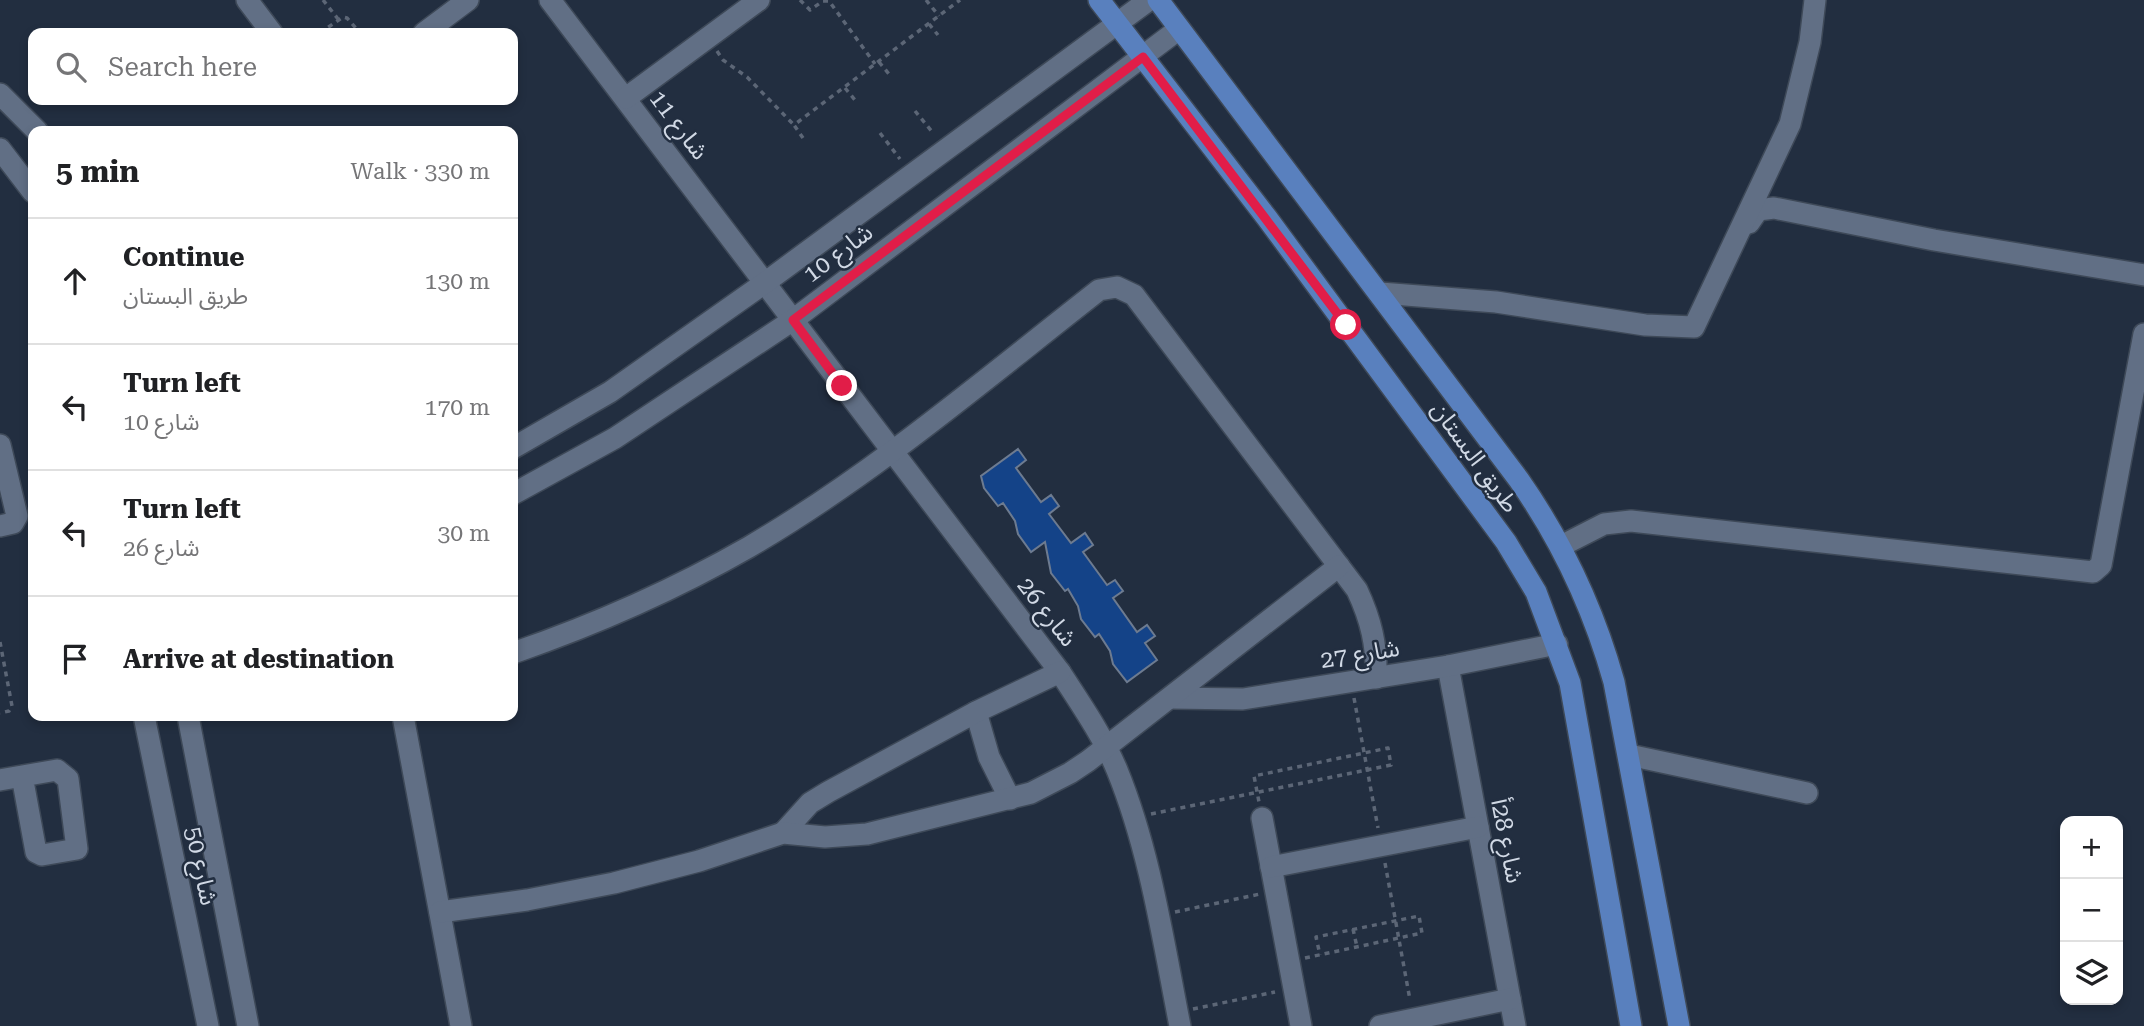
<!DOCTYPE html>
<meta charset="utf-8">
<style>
body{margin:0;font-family:"Roboto Serif","Noto Sans Arabic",serif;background:#f6f6f6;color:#202124}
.controls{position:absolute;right:21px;bottom:21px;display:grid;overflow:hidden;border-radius:14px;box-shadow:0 4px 10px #0003}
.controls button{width:63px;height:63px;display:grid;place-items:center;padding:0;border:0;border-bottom:2px solid #e0e0e0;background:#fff;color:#202124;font:35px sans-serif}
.stop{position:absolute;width:21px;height:21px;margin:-16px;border:5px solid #e11d48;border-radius:50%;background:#fff}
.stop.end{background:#e11d48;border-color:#fff;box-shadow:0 2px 7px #0008}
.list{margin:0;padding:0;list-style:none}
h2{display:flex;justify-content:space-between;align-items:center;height:91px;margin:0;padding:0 28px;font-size:30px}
h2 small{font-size:23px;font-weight:400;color:#757577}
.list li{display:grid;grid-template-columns:46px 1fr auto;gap:21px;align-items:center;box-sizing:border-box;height:126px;padding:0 28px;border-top:2px solid #e0e0e0}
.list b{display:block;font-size:26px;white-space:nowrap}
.list p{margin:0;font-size:23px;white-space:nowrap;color:#757577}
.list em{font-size:23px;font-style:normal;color:#757577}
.icon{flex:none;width:38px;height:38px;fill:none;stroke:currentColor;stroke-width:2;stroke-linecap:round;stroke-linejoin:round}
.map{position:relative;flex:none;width:2144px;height:1026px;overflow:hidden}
.search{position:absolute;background:#fff;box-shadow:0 4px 10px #0003;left:28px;top:28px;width:490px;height:77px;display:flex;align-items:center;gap:18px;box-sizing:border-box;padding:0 24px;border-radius:14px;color:#757577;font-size:26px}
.panel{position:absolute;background:#fff;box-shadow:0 4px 10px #0003;left:28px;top:126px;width:490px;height:595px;border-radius:14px}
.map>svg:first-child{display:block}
.building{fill:#144388;stroke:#6d7b90;stroke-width:2}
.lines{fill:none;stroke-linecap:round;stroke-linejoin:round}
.minor-casing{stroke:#3e4958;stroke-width:24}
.major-casing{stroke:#3e4958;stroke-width:24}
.path{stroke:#5c6676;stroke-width:3.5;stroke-dasharray:5 5;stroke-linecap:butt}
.minor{stroke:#616f85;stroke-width:21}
.major{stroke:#5980be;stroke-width:21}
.route{stroke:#e11d48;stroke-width:9}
.labels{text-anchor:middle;stroke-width:5;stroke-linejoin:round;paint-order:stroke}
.street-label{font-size:24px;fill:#d1d9e5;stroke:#222e40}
</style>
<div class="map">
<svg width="2144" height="1026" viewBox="0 0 2144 1026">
<rect width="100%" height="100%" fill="#222e40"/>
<!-- building -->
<polygon class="building" points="1018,449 1026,460 1016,468 1041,502 1051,495 1059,506 1049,514 1071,543 1085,533 1093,545 1083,552 1107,585 1115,580 1123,591 1113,598 1137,632 1147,625 1155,636 1145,643 1157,660 1127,682 1113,664 1110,651 1099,634 1095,637 1081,619 1078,606 1068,589 1065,591 1051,573 1045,542 1031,552 1018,534 1015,521 1003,503 998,506 984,488 981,476"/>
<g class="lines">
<defs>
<g id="minor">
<polyline points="247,0 272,33"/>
<path d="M 550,0 L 1060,672 C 1080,703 1103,736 1117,770 C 1150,851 1163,940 1180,1026"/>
<polyline points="424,33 468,0"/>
<polyline points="0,94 37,131"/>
<polyline points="626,98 759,0"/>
<polyline points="0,149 33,192"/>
<polyline points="1749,223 1758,210 1774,208 1934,240 2144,275"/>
<polyline points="1380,293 1496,302 1645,325 1694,327 1790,124 1810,42 1815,0"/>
<polyline points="0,445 17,516 13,523 0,526"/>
<polyline points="513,448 610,392 766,282 1149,0"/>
<polyline points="513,494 615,438 793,320 1179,29"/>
<polyline points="1561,546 1604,524 1631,521 2093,572 2101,565 2144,334"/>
<path d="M 513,653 C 594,625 674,590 749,547 C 874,474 985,379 1099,290 L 1117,287 L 1134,295 L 1357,590 C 1371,620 1377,645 1376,678"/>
<polyline points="1448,666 1515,1026"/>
<polyline points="1170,698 1243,699 1448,666 1557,644"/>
<polyline points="976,712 989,757 1010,799"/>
<polyline points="144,716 208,1026"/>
<polyline points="188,716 248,1026"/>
<polyline points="403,716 461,1026"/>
<polyline points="1629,755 1807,793"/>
<polyline points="0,780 57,770 68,779 77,849 42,855 36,852 22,776"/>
<polyline points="1262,818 1301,1026"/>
<polyline points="783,833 810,803 828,792 976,712 1060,672"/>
<polyline points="1271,867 1478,827"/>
<polyline points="440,912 527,900 614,883 699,861 783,833 825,837 867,834 1031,793 1070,773 1088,761 1339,566"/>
<polyline points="1380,1026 1510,999"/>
</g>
<g id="major">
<polyline points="1099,0 1267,218 1506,542 1536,592 1570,683 1631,1026"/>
<path d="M 1158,0 L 1519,480 C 1563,543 1593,607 1614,682 L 1679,1026"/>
</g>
</defs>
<!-- minor casing -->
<use href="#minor" class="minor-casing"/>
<!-- major casing -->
<use href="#major" class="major-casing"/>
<!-- path -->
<g class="path">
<polyline points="323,0 338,19"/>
<polyline points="800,0 810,10 823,1 829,1 875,64"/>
<polyline points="926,0 939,16"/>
<polyline points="929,24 938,35"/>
<polyline points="320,33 343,17 347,18 360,33"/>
<polyline points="717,51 723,60 747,77 794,125"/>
<polyline points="879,62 889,74"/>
<polyline points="845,88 855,100"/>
<polyline points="915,111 934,134"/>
<polyline points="880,133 900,159"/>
<polyline points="803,138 794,125 960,0"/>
<polyline points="0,642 12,706 9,711 0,713"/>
<polyline points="1354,698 1378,828"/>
<polyline points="1151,814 1391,765 1388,748 1254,776 1259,802"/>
<polyline points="1385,863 1410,1000"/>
<polyline points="1175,912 1260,894"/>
<polyline points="1353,929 1357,947"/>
<polyline points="1305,958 1422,933 1419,916 1316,937 1320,955"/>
<polyline points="1193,1009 1275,992"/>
</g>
<!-- minor -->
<use href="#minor" class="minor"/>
<!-- major -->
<use href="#major" class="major"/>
</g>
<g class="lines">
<!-- route -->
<polyline class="route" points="842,386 793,320 1143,57 1346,325"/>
</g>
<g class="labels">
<!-- street labels -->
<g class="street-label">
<text transform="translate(679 125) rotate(53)" y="8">شارع 11</text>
<text transform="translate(838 253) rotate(-37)" y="8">شارع 10</text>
<text transform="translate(1475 457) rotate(54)" y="8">طريق البستان</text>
<text transform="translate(1047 612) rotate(52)" y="8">شارع 26</text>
<text transform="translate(1360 654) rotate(-9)" y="8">شارع 27</text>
<text transform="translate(1507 841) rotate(79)" y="8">شارع 28أ</text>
<text transform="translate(201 866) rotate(78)" y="8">شارع 50</text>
</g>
</g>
</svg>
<div class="controls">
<button>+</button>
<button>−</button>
<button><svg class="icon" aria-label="layers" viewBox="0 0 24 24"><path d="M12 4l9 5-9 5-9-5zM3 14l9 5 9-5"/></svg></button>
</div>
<div class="stop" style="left:1346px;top:325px"></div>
<div class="stop end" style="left:842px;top:386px"></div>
<div class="search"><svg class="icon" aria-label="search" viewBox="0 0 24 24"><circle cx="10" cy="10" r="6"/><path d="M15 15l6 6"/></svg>Search here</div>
<section class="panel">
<h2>5 min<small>Walk · 330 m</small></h2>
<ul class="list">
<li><svg class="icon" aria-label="ahead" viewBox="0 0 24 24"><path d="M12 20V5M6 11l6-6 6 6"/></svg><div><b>Continue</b><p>طريق البستان</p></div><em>130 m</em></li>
<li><svg class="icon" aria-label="left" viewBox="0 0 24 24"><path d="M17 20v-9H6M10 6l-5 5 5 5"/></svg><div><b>Turn left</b><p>شارع 10</p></div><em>170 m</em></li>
<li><svg class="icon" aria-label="left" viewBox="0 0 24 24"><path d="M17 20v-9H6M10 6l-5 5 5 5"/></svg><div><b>Turn left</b><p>شارع 26</p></div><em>30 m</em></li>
<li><svg class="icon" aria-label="arrive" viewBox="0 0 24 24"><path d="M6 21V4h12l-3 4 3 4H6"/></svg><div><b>Arrive at destination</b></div></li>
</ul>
</section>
</div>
